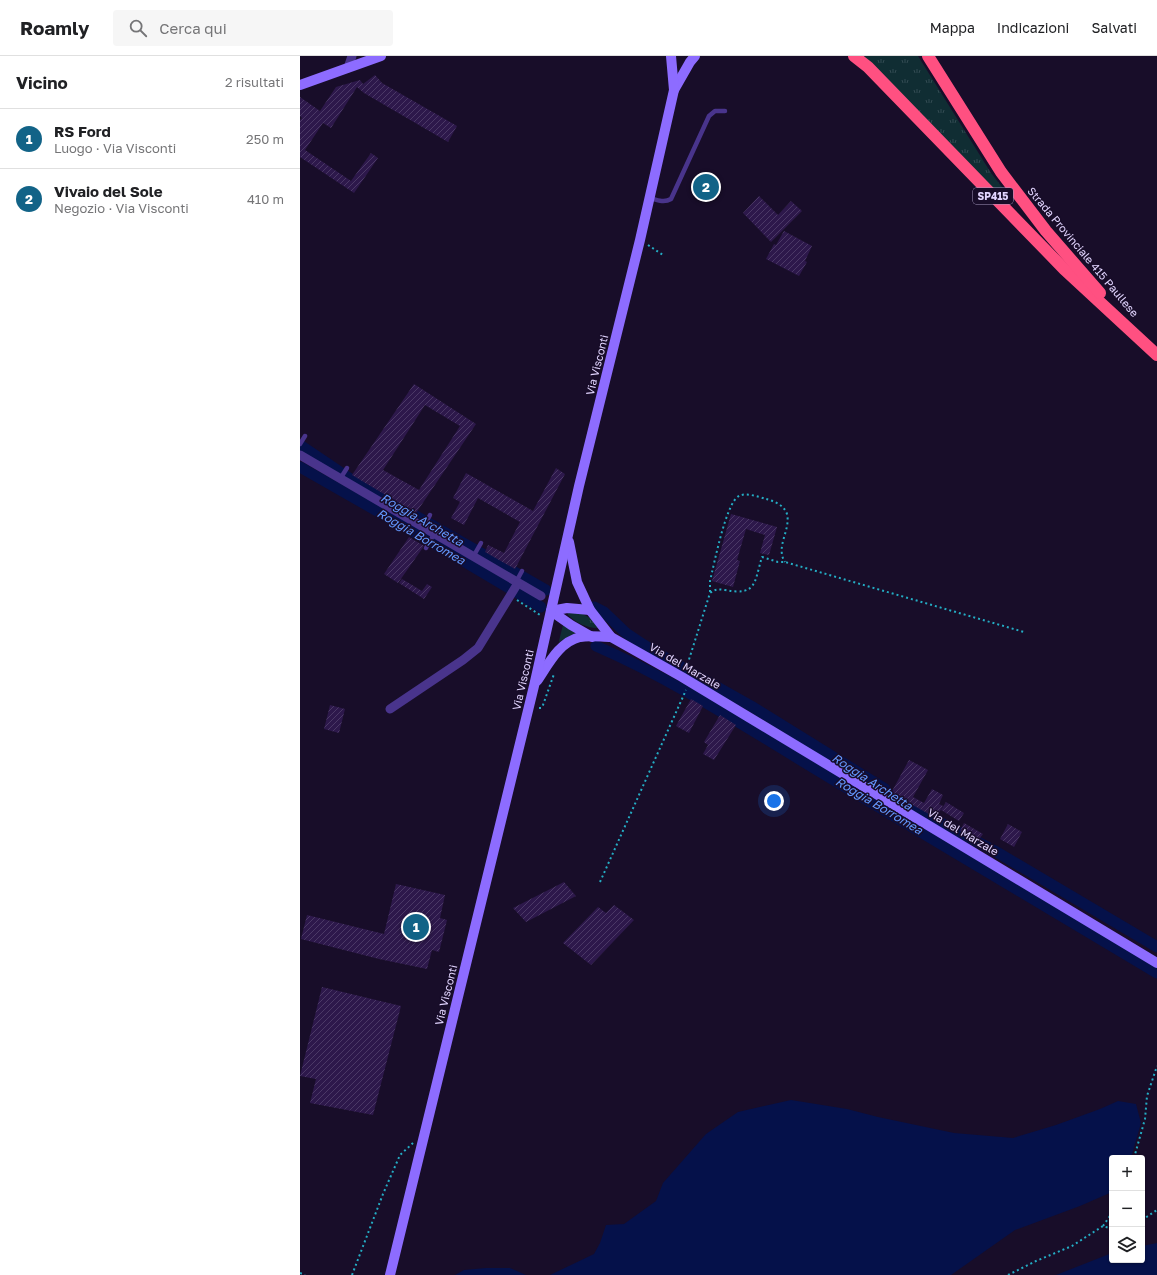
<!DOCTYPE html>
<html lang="it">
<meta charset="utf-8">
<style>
body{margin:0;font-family:"Golos Text",sans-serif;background:#f6f6f6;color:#202124}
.controls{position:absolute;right:12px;bottom:12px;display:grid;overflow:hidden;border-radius:4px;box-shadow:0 1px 3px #0004}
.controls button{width:36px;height:36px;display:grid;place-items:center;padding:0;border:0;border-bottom:1px solid #e0e0e0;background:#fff;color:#202124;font:20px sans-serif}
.you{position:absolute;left:474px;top:745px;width:14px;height:14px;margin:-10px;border:3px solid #fff;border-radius:50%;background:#1a73e8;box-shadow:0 0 0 6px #1a73e833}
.badge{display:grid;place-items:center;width:26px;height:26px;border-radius:50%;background:#126387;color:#fff;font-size:13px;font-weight:700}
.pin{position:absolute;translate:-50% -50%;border:2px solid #fff;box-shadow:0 1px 4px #0006}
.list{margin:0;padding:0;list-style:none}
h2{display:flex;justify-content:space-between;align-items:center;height:52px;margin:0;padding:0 16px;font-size:17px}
h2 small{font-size:13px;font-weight:400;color:#757577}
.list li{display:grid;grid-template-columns:26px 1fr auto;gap:12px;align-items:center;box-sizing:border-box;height:60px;padding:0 16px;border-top:1px solid #e0e0e0}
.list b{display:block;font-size:15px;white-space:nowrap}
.list p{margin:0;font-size:13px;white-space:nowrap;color:#757577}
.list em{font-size:13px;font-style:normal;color:#757577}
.icon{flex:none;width:22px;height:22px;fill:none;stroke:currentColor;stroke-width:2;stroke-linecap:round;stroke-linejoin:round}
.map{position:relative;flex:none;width:857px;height:1219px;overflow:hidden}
header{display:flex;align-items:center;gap:24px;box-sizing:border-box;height:56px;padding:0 20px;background:#fff;border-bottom:1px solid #e0e0e0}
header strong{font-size:19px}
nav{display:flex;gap:22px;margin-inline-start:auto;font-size:14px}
.search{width:280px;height:36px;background:#f6f6f6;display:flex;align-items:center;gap:10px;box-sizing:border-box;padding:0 14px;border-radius:4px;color:#757577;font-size:15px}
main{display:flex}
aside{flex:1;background:#fff}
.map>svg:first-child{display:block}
.grass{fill:url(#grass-tufts)}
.water{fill:#05114a}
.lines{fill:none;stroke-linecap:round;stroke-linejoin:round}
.canal{stroke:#05114a;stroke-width:11}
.building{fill:url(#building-hatch);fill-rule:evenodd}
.path{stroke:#24adc4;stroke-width:2;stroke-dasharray:2 3;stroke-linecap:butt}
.lane{stroke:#49348c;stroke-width:4.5}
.street{stroke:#49348c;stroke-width:9}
.secondary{stroke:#8d6cff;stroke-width:10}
.highway{stroke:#ff5081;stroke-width:12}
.labels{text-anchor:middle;stroke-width:3;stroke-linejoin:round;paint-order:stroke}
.shield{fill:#180d29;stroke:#a599bf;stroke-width:1}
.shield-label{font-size:10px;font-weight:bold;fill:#e2d5ff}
.street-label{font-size:11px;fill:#e2d5ff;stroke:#180d29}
.water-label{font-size:12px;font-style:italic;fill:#6398ff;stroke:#180d29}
</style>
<header>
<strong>Roamly</strong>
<div class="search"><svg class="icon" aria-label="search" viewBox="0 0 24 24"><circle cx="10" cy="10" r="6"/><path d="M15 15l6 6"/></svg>Cerca qui</div>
<nav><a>Mappa</a><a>Indicazioni</a><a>Salvati</a></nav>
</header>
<main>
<aside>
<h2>Vicino<small>2 risultati</small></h2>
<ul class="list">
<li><span class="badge">1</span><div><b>RS Ford</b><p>Luogo · Via Visconti</p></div><em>250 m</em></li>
<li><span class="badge">2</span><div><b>Vivaio del Sole</b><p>Negozio · Via Visconti</p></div><em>410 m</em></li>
</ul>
</aside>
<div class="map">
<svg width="857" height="1219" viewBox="0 0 857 1219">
<defs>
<pattern id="grass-tufts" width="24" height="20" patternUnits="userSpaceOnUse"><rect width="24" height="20" fill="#102d33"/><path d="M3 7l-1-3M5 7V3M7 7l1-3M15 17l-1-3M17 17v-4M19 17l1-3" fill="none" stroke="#324b52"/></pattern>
<pattern id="building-hatch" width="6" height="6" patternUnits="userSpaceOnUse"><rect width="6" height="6" fill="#2d184b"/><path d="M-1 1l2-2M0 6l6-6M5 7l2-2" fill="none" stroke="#4b3966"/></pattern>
</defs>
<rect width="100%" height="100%" fill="#180d29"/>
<!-- grass -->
<g class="grass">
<polygon points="564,0 618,0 691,117 712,144 710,148 708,149"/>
<path d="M 279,556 L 290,562 L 297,571 L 297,572 C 287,572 275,566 268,559 L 268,557 Z"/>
<polygon points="263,569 275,577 259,586 259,585"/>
</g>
<!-- water -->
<g class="water">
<polygon points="491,1044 547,1053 578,1061 654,1077 713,1082 756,1069 800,1053 818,1045 836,1048 841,1067 831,1102 812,1102 812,1136 780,1150 715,1174 651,1219 250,1219 294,1198 300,1187 306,1169 324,1168 356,1145 363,1127 406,1078 438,1056"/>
<polygon points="857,1187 857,1219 756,1219 812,1197 812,1204 842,1204 842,1190"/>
<polygon points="186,1212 210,1212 226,1219 155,1219 164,1214"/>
</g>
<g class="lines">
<!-- canal -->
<g class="canal">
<polyline points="0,389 49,422 246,534"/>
<polyline points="0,411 128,484 241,551"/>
<polyline points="294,551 304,556 326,577 344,589 371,605 451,650 585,733 588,739 695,795 857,891"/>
<path d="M 296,590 C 379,626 455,677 532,723 C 640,788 748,853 857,917"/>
</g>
</g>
<!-- building -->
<g class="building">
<polygon points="75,19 82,27 157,70 148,86 64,37 57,31 31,72 23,67 5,94 51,125 71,97 78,102 54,137 0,101 0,64 2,62 0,60 0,41 20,55 36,31 60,24 63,28"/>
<polygon points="459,140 478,159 491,145 502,155 471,186 443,157"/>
<polygon points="484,175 512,190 505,205 507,206 499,220 466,203 474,188 476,189"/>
<path d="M 114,328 L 176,368 L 116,457 L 52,419 ZM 125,349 L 160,370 L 119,434 L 83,414 Z"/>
<polygon points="256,412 265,418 215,513 185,496 188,489 204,497 220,466 178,442 164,469 151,462 160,446 153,442 166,417 233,455"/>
<polygon points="431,458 477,471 469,499 460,497 465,479 446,473 437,504 440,505 433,531 412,525"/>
<polygon points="109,481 124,490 98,527 84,518"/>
<polygon points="102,523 122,535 127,528 132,531 124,543 99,527"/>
<polygon points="391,643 403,650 389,677 376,670"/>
<polygon points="30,649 45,653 39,677 24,673"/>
<polygon points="420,659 436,669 414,704 403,698 408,689 404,686"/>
<polygon points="609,704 628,714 613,741 624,747 632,733 643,739 639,748 643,750 636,762 591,737"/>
<polygon points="646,746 664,757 659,765 641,754"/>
<polygon points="664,767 683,778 678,785 660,775"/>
<polygon points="708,768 722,776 714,791 700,783"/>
<polygon points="264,826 276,840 226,866 213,852"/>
<polygon points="96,828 145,839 140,862 147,864 139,896 132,894 127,913 79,903 1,883 7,859 84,878"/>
<polygon points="314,849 334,864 291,909 263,887 298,851 306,857"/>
<polygon points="22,931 101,950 73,1059 10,1047 16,1023 0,1020"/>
</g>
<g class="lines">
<!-- path -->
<g class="path">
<polyline points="348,189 363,199"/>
<path d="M 410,536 L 410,525 C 414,509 426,446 439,440 C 446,436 459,441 466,443 C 474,445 484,449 487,458 C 491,474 475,491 485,506"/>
<polyline points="217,544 240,559"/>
<path d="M 386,613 L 410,537 C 415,533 418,533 425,534 C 457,540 454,527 462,501 L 478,506 L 485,506 L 724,576"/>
<polyline points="239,652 241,652 243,649 254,618"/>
<polyline points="300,826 386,634"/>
<polyline points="834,1102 845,1063 847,1040 857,1010"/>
<polyline points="842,1164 857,1154"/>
<polyline points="803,1170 812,1157"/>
<polyline points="0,1217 5,1219"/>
<polyline points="52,1219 83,1138 100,1099 113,1087"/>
<polyline points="708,1219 736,1205 772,1190 803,1170 812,1173"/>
</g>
<!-- lane -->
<g class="lane">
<path d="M 350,142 C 357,144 364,147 371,143 L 409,60 L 415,55 L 425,55"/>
<polyline points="0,388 5,380"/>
<polyline points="40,423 47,412"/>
<polyline points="123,472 130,459"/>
<polyline points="126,492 134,478"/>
<polyline points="173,501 181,487"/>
<polyline points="216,526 222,515"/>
</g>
<!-- street -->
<g class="street">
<polyline points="48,12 52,0"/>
<polyline points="0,399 241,540"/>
<polyline points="90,653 163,604 178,592 218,527"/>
</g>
<!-- secondary -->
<g class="secondary">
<polyline points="0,29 81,0"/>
<polyline points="374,34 390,6 395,0"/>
<polyline points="269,486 277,526 290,554 311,581 382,621 857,907"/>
<polyline points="251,555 271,569 292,581"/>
<polyline points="251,555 267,552 290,554"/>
<path d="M 237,625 C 248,609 259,586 280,581 C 290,579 301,581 311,581"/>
<polyline points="90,1219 234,630 279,430 340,184 374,34 371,0"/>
</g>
<!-- highway -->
<g class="highway">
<polyline points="554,0 568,11 764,213 857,299"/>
<polyline points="628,0 701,116 746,175 800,237"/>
</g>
</g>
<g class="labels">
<!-- shield labels -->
<rect class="shield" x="673" y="132" width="40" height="16" rx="3"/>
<g class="shield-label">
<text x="693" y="144">SP415</text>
</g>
<!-- street labels -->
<g class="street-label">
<text transform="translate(783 196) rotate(50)" y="4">Strada Provinciale 415 Paullese</text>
<text transform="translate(297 309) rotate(-76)" y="4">Via Visconti</text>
<text transform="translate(385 610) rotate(30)" y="4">Via del Marzale</text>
<text transform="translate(223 624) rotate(-77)" y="4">Via Visconti</text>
<text transform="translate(663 776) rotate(31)" y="4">Via del Marzale</text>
<text transform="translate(146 939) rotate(-76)" y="4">Via Visconti</text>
</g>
<!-- water labels -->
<g class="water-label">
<text transform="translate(122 464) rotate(30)" y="4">Roggia Archetta</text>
<text transform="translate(121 481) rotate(30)" y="4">Roggia Borromea</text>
<text transform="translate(572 726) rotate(33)" y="4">Roggia Archetta</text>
<text transform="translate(579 750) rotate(31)" y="4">Roggia Borromea</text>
</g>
</g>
</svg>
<div class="controls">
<button>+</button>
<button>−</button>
<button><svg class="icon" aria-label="layers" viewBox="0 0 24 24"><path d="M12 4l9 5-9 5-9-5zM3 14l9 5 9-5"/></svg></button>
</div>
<div class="you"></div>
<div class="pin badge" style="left:116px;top:871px">1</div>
<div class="pin badge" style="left:406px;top:131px">2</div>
</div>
</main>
